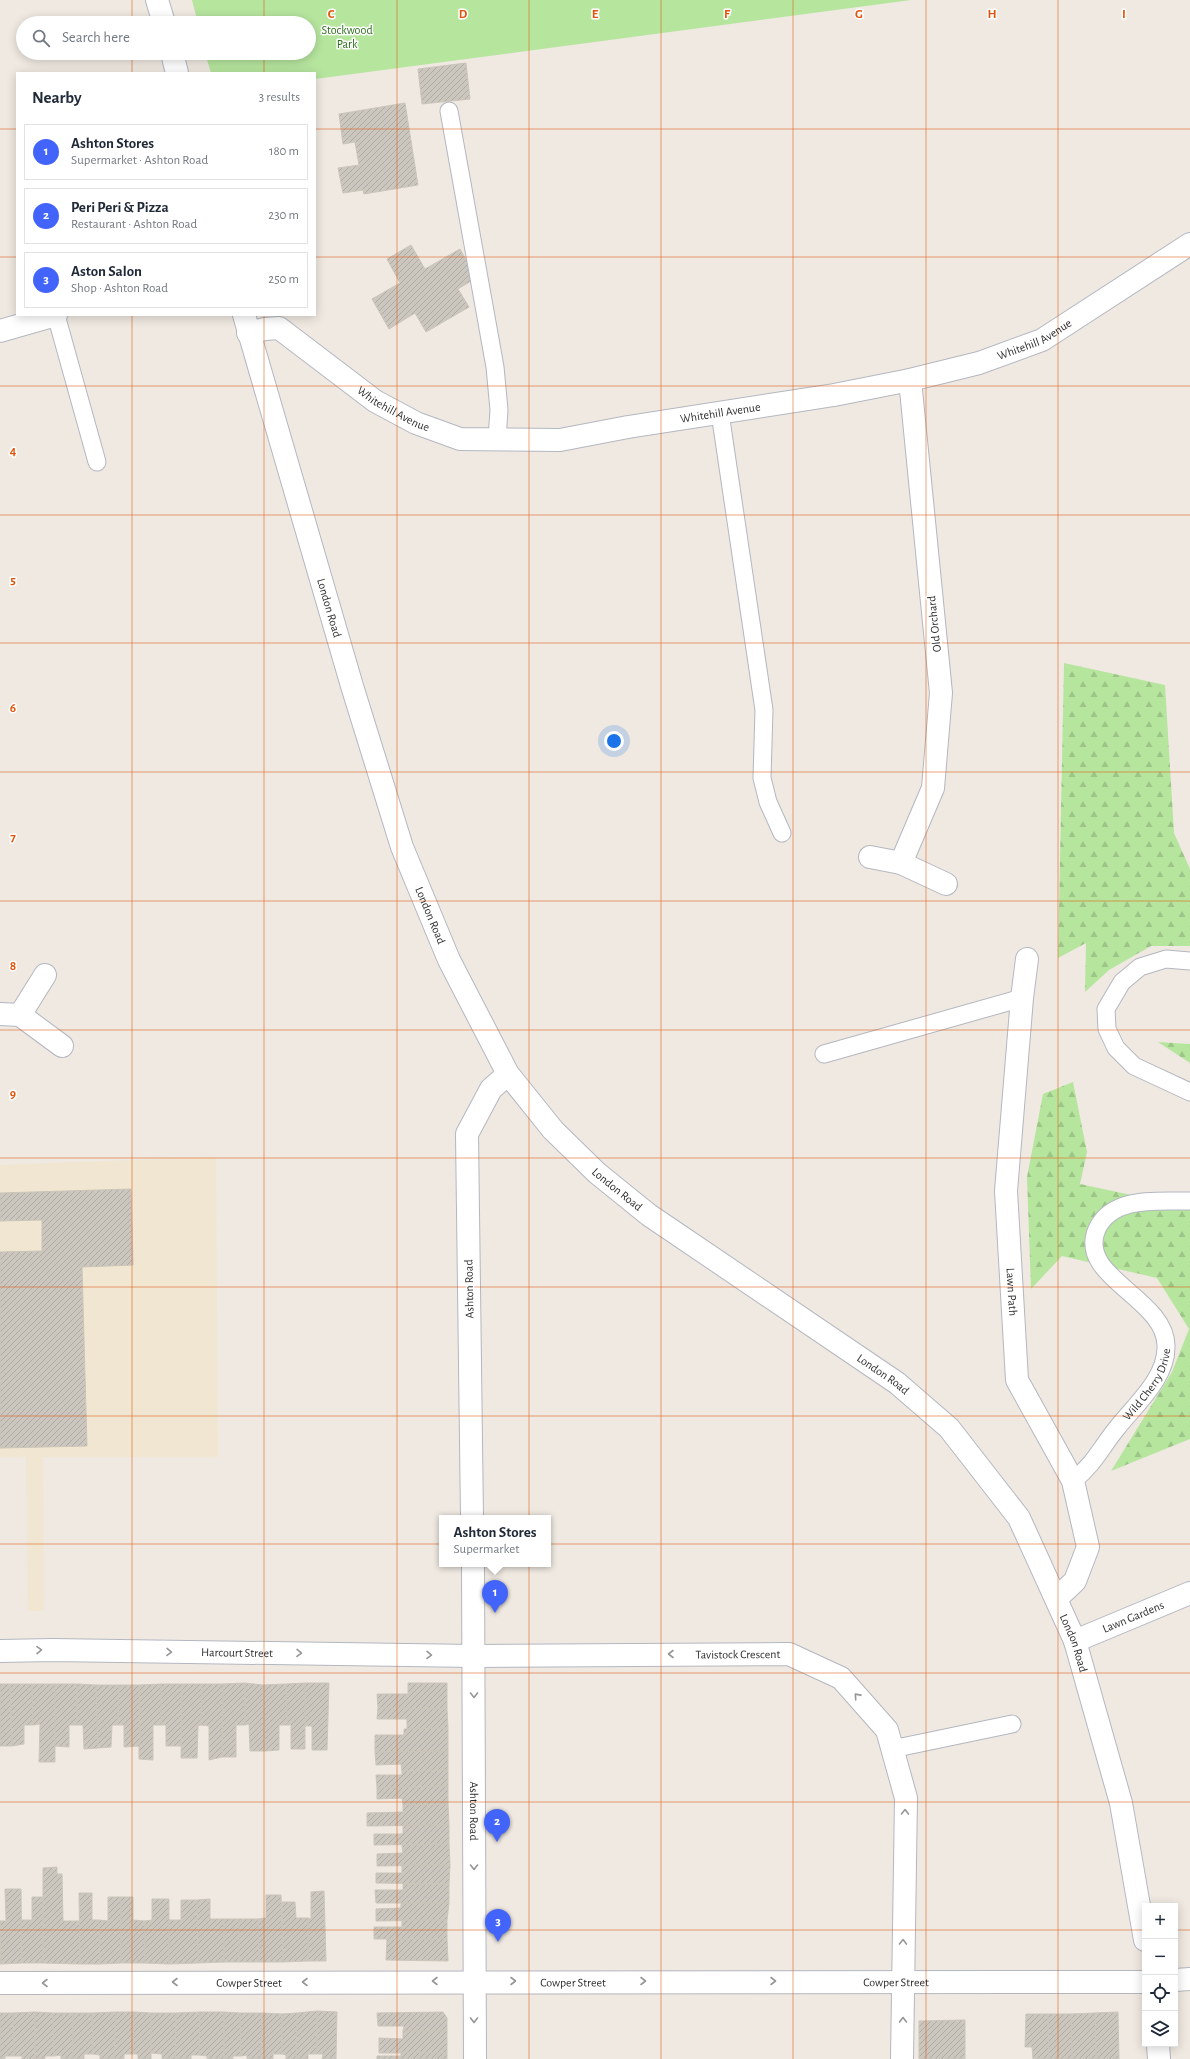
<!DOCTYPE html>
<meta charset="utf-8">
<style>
body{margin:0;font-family:"Alegreya Sans",sans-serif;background:#f6f6f7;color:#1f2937}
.controls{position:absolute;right:12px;bottom:12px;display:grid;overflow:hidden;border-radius:0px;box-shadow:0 2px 10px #0003}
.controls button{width:36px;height:36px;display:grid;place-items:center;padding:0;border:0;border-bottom:1px solid #e0e1e3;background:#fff;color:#1f2937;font:20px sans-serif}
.you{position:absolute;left:614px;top:741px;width:14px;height:14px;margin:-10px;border:3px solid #fff;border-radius:50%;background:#1a73e8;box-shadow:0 0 0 6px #1a73e833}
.badge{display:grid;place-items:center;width:26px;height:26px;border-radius:50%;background:#4264fb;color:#fff;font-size:13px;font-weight:700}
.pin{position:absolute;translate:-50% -33px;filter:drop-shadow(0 1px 2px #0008)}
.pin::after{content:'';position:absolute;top:21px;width:14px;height:12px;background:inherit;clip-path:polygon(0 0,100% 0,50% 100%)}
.popup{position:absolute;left:439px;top:1515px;width:112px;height:52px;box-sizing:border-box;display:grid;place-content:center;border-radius:0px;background:#fff;filter:drop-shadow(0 1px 3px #0005);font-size:13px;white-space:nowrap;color:#747a83}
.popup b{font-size:15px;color:#1f2937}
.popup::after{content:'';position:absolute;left:50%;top:100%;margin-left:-8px;border:8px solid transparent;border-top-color:#fff}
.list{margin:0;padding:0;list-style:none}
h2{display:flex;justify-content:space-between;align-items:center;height:52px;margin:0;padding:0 16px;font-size:17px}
h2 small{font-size:13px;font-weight:400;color:#747a83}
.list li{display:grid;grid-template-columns:26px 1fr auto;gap:12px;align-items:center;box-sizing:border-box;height:56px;margin:0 8px 8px;padding:0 8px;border:1px solid #e0e1e3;border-radius:0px}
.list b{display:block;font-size:15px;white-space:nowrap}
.list p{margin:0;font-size:13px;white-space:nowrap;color:#747a83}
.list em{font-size:13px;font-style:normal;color:#747a83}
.icon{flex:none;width:22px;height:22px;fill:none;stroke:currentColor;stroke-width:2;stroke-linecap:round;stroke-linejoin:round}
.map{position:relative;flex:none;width:1190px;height:2059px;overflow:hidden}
.search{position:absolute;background:#fff;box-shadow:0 2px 10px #0003;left:16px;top:16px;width:300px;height:44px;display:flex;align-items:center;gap:10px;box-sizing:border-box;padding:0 14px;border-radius:22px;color:#747a83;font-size:15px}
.panel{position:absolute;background:#fff;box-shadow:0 2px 10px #0003;left:16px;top:72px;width:300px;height:244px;border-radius:0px}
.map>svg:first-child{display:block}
.education{fill:#f0e6d1}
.forest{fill:url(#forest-firs)}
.park{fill:#b6e59e}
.building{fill:url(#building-hatch);stroke:#cbc5ba}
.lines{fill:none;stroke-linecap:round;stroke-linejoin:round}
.lane-casing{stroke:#b4b7c1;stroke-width:19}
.street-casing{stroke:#b4b7c1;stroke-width:24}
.secondary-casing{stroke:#b4b7c1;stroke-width:24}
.lane{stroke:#fff;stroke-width:17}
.street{stroke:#fff;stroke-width:22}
.secondary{stroke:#fff;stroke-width:22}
.oneway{stroke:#969696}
.grid{fill:none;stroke:#df570e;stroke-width:1;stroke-opacity:0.55}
.labels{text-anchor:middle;stroke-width:3;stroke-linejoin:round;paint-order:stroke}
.park-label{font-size:12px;fill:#2c6e1b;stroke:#fff}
.street-label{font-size:12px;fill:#2e2e2e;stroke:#fff}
.grid-label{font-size:13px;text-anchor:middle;font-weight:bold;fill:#df570e;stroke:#fff;stroke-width:3;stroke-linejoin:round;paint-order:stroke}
</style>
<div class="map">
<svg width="1190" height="2059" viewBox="0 0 1190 2059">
<defs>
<pattern id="forest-firs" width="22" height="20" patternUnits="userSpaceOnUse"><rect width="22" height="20" fill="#b6e59e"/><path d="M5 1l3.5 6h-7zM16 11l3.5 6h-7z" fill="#9dc588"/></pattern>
<pattern id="building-hatch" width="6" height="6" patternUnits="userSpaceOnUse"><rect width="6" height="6" fill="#cbc7bf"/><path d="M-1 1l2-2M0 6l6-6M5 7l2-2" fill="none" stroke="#afaba4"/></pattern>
</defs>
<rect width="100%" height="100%" fill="#efe9e1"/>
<!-- education -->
<polygon class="education" points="216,1157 218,1457 43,1457 44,1611 28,1611 26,1457 0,1457 0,1165"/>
<!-- forest -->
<g class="forest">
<polygon points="1064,663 1165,685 1174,833 1190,869 1190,946 1151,946 1109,970 1085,992 1086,943 1058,958"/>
<polygon points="1158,1042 1190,1044 1190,1063"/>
<polygon points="1073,1082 1087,1152 1080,1184 1145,1198 1190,1199 1190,1439 1111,1471 1172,1372 1189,1329 1157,1278 1062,1256 1031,1289 1027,1177 1043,1094"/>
</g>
<!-- park -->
<polygon class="park" points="192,0 911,0 315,79 315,73 211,73 205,53 309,53 309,23 198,23"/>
<!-- building -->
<g class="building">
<polygon points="466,63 470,99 422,104 418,69"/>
<polygon points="405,103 418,185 364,194 363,190 343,193 338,168 359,165 355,142 343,144 339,114"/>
<polygon points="411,245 425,269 460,249 476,278 458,289 469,307 426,332 415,313 389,329 372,299 400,283 387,259"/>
<polygon points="131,1189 133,1265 82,1267 87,1446 0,1448 0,1252 42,1251 42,1220 0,1221 0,1193"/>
<polygon points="245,1683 263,1685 265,1751 250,1751 249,1724 245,1725"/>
<polygon points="245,1683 245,1725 236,1725 236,1757 222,1757 223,1684"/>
<polygon points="305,1683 329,1683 327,1750 312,1750 312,1726 305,1726"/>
<polygon points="305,1683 305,1749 291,1749 291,1725 287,1725 286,1684"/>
<polygon points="408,1683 447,1683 447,1709 378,1708 377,1694 408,1694"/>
<polygon points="0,1684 10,1684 12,1746 0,1746"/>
<polygon points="10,1684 32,1684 33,1725 24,1725 24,1744 12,1746"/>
<polygon points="32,1684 55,1684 55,1762 39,1762 40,1724 33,1725"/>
<polygon points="55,1684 77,1684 77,1725 69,1725 69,1747 55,1746"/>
<polygon points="77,1684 96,1685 98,1748 84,1749 83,1725 77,1725"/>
<polygon points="161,1684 182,1684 182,1746 166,1746 166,1725 161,1725"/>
<polygon points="161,1684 161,1725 153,1725 153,1760 139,1759 139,1685"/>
<polygon points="182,1684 202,1684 201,1725 198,1726 197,1758 181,1758"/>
<polygon points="202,1684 223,1684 222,1757 209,1760 209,1726 201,1725"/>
<polygon points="286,1684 287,1725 279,1725 279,1750 265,1751 263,1685"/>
<polygon points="96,1685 119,1685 118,1725 112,1725 111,1747 98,1748"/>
<polygon points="119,1685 139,1685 140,1746 124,1747 124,1725 118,1725"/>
<polygon points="378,1708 447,1709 448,1728 407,1729 407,1719 377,1719"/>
<polygon points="448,1728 448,1751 375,1752 375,1735 404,1735 404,1729"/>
<polygon points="448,1751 448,1770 402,1771 401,1764 376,1765 375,1752"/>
<polygon points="448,1770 448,1786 377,1788 376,1775 402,1775 402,1771"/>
<polygon points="448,1786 448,1804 403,1805 402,1798 377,1799 377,1788"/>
<polygon points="448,1804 449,1825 367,1826 367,1813 403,1812 403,1805"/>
<polygon points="403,1825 449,1825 449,1844 374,1845 374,1834 403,1834"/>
<polygon points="449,1844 450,1865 377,1866 377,1854 403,1853 402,1845"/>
<polygon points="402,1865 450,1865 449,1884 376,1883 376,1873 402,1873"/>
<polygon points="57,1867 57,1874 62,1874 63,1921 80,1921 80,1964 43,1963 43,1868"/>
<polygon points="403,1884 449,1884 449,1903 376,1903 375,1890 403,1890"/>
<polygon points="5,1889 21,1889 22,1963 1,1964 0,1921 6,1921"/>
<polygon points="324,1891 326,1961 308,1961 308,1918 311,1919 311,1892"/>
<polygon points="79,1893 92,1893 92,1920 99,1920 100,1964 80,1964"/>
<polygon points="266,1895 281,1895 283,1962 259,1962 258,1919 266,1918"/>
<polygon points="32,1897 43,1897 43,1963 22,1963 21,1920 32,1920"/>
<polygon points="108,1897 121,1897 121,1963 100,1964 99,1920 108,1921"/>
<polygon points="121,1897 133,1897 133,1920 145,1921 145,1963 121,1963"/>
<polygon points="152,1899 169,1899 169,1964 145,1963 145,1921 152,1920"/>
<polygon points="210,1899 210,1919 224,1919 224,1962 198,1963 197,1900"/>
<polygon points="181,1900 197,1900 198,1963 169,1964 169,1920 181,1920"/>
<polygon points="282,1902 295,1902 296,1918 308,1918 308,1961 283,1962"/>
<polygon points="401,1903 449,1903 447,1920 376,1921 376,1909 401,1908"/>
<rect x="224" y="1919" width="15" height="43"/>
<polygon points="239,1919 258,1919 259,1962 239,1962"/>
<polygon points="402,1920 447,1920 447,1939 374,1939 374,1927 402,1927"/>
<polygon points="0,1922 1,1964 0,1964"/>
<polygon points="387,1939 447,1939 448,1961 386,1960"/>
<polygon points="317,2011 317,2054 308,2054 308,2059 296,2059 297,2013"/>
<polygon points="317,2011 337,2012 336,2059 322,2059 323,2054 317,2054"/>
<polygon points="35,2012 35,2059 22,2059 22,2056 14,2056 13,2013"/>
<polygon points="35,2012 53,2013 54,2056 45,2056 45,2059 35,2059"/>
<polygon points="116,2012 114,2059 100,2059 100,2055 93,2054 92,2013"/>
<polygon points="116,2012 134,2012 133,2054 124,2054 124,2059 114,2059"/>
<polygon points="134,2012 151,2013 151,2059 138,2059 138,2054 133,2054"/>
<polygon points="200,2012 199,2055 191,2055 191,2059 175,2059 176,2013"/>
<polygon points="200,2012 224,2012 224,2059 207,2059 207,2056 199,2055"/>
<polygon points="224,2012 240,2013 241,2056 233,2056 233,2059 224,2059"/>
<polygon points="443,2012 447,2018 447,2031 403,2031 404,2026 378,2026 377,2013"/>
<polygon points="1118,2012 1119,2059 1096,2059 1095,2013"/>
<polygon points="0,2013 13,2013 14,2056 5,2056 5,2059 0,2059"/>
<polygon points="53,2013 73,2013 73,2059 61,2059 61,2055 54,2056"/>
<polygon points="73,2013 92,2013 93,2054 84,2054 84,2059 73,2059"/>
<polygon points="151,2013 176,2013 175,2059 162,2059 162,2054 151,2053"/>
<polygon points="240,2013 262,2013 261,2059 247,2059 247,2055 241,2056"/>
<polygon points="262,2013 282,2014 282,2054 273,2054 273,2059 261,2059"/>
<polygon points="297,2013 296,2059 286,2059 286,2055 282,2054 282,2014"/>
<polygon points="1095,2013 1096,2059 1072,2059 1071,2014"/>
<polygon points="1026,2014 1048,2014 1049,2059 1033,2059 1032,2047 1025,2047"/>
<polygon points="1048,2014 1071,2014 1072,2059 1049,2059"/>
<polygon points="965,2020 965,2059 919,2059 919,2021"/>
<polygon points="403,2031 447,2031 447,2053 379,2053 379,2038 403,2039"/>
<polygon points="401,2052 447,2053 447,2059 377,2059 377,2056 401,2056"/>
</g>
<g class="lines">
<defs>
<g id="lane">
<polyline points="449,111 495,367 499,410 497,439"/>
<polyline points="56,315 97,462"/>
<polyline points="720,413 764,710 762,778 768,802 782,833"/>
<polyline points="1190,961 1166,959 1140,967 1122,982 1106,1009 1107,1029 1116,1048 1134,1066 1190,1092"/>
<polyline points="824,1054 1022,998"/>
<path id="s1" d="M 1073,1481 C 1095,1463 1100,1449 1117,1428 C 1135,1405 1167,1378 1166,1346 C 1166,1298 1076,1277 1097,1229 C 1113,1195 1159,1202 1190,1201"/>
<polyline points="892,1749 1012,1724"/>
</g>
<g id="street">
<polyline points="0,331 56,315"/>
<path id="s2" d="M 248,333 L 265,329 L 279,328 L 375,401 L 416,423 L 460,439 L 560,440 L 628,427 L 834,395 L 910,380 L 979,363 L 1042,340 L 1190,244"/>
<polyline points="870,857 901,863 933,788 941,693 910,380"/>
<polyline points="901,863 946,884"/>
<path id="s3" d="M 1027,959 L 1022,998 L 1006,1191 L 1017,1380 L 1073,1481 L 1088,1547 L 1075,1581 L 1057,1598"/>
<polyline points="0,1014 20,1015 62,1046"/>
<polyline points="20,1015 45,975"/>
<polyline points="472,1518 467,1134 491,1089 508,1074"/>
<path id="s4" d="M 473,1564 L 475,2059"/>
<path id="s5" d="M 1075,1641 L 1190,1593"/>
<path id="s6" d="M 0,1651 L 52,1650 L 474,1656 L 789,1654 L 841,1678 L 887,1730 L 906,1798 L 902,2059"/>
<polyline points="1175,1980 1190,1979"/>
<path id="s7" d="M 0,1983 L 1145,1982"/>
</g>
<g id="secondary">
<polyline points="157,0 164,23"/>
<polyline points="172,53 177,73"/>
<path id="s8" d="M 244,315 L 352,686 L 402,847 L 449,960 L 508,1074 L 553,1130 L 597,1173 L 649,1215 L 897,1383 L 949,1428 L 1019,1518 L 1075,1641 L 1121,1803 L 1145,1940"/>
<polyline points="1158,2044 1159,2059"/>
</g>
</defs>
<!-- lane casing -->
<use href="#lane" class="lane-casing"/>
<!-- street casing -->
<use href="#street" class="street-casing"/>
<!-- secondary casing -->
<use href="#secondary" class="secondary-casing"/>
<!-- lane -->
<use href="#lane" class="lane"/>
<!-- street -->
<use href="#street" class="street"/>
<!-- secondary -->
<use href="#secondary" class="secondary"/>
</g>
<!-- one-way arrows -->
<defs><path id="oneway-chevron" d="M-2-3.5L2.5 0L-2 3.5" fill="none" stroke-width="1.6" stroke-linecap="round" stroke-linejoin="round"/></defs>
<g class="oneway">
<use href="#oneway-chevron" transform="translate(39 1650) rotate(-1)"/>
<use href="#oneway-chevron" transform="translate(169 1652) rotate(1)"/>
<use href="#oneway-chevron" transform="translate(299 1653) rotate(1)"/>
<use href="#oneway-chevron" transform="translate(671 1654) rotate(180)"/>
<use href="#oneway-chevron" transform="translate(429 1655) rotate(1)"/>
<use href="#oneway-chevron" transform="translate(474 1695) rotate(90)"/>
<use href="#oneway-chevron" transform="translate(857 1696) rotate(-132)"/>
<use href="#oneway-chevron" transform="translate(905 1812) rotate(-89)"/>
<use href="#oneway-chevron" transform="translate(474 1867) rotate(90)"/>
<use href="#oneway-chevron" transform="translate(903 1942) rotate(-89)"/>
<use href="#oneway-chevron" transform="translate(435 1981) rotate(180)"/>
<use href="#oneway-chevron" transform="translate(513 1981)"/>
<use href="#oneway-chevron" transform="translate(643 1981)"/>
<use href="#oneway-chevron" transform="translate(773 1981)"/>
<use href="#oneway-chevron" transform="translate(175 1982) rotate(180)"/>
<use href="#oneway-chevron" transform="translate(305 1982) rotate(180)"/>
<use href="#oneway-chevron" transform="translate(45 1983) rotate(180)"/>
<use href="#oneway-chevron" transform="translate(474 2020) rotate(90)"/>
<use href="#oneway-chevron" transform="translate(903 2020) rotate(-90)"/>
</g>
<!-- grid -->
<path class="grid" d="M 132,0 L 132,23M 264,0 L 264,23M 397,0 L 397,2059M 529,0 L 529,2059M 661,0 L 661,2059M 793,0 L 793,2059M 926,0 L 926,2059M 1058,0 L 1058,2059M 132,53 L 132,73M 264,53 L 264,73M 0,129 L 17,129M 315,129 L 1190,129M 0,257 L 17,257M 315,257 L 1190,257M 132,315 L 132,2059M 264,315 L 264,2059M 0,386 L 1190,386M 0,515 L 1190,515M 0,643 L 1190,643M 0,772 L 1190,772M 0,901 L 1190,901M 0,1030 L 1190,1030M 0,1158 L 1190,1158M 0,1287 L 1190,1287M 0,1416 L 1190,1416M 0,1544 L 1190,1544M 0,1673 L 1190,1673M 0,1802 L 1190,1802M 0,1930 L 1145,1930M 1175,1930 L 1190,1930"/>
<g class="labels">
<!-- park labels -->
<g class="park-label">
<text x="347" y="34">Stockwood<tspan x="347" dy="14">Park</tspan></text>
</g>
<!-- street labels -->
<g class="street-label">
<text dy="4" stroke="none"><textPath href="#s2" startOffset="832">Whitehill Avenue</textPath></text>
<text dy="4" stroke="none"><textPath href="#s2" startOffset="172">Whitehill Avenue</textPath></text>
<text dy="4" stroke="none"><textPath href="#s2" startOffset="508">Whitehill Avenue</textPath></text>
<text dy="4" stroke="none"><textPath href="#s8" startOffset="305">London Road</textPath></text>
<text transform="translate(934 624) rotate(-96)" y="4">Old Orchard</text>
<text dy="4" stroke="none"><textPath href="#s8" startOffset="629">London Road</textPath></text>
<text dy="4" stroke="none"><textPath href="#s8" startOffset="965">London Road</textPath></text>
<text transform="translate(469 1289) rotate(-91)" y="4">Ashton Road</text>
<text dy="4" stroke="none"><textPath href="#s3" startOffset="334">Lawn Path</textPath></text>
<text dy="4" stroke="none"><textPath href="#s8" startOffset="1289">London Road</textPath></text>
<text dy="4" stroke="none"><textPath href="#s1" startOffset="123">Wild Cherry Drive</textPath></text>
<text dy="4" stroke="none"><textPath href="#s5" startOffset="63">Lawn Gardens</textPath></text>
<text dy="4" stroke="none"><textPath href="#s8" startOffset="1625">London Road</textPath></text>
<text dy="4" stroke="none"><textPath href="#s6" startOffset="237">Harcourt Street</textPath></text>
<text dy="4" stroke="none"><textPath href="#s6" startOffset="738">Tavistock Crescent</textPath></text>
<text dy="4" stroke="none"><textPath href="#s4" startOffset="247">Ashton Road</textPath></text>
<text dy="4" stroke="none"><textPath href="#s7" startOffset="573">Cowper Street</textPath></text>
<text dy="4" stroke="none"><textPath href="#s7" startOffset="896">Cowper Street</textPath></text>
<text dy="4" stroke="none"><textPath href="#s7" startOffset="249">Cowper Street</textPath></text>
</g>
</g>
<g class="grid-label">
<text x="331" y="18">C</text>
<text x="463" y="18">D</text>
<text x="595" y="18">E</text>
<text x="727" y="18">F</text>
<text x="859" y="18">G</text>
<text x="992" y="18">H</text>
<text x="1124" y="18">I</text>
<text x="13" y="455">4</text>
<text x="13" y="584">5</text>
<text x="13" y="712">6</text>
<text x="13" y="841">7</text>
<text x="13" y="970">8</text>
<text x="13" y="1098">9</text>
</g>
</svg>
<div class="controls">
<button>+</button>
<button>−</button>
<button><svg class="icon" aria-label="locate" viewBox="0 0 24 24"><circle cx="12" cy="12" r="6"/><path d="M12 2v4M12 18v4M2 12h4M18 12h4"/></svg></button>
<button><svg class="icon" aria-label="layers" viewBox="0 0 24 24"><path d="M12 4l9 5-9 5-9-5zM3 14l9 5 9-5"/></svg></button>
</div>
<div class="you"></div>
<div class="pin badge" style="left:495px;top:1613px">1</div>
<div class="popup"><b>Ashton Stores</b>Supermarket</div>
<div class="pin badge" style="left:497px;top:1842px">2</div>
<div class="pin badge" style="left:498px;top:1942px">3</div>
<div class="search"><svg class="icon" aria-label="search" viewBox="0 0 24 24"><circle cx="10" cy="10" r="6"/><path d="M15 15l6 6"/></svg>Search here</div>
<section class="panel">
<h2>Nearby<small>3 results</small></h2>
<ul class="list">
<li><span class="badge">1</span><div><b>Ashton Stores</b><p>Supermarket · Ashton Road</p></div><em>180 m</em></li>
<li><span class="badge">2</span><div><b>Peri Peri &amp; Pizza</b><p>Restaurant · Ashton Road</p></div><em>230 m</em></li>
<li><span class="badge">3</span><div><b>Aston Salon</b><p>Shop · Ashton Road</p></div><em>250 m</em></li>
</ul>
</section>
</div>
